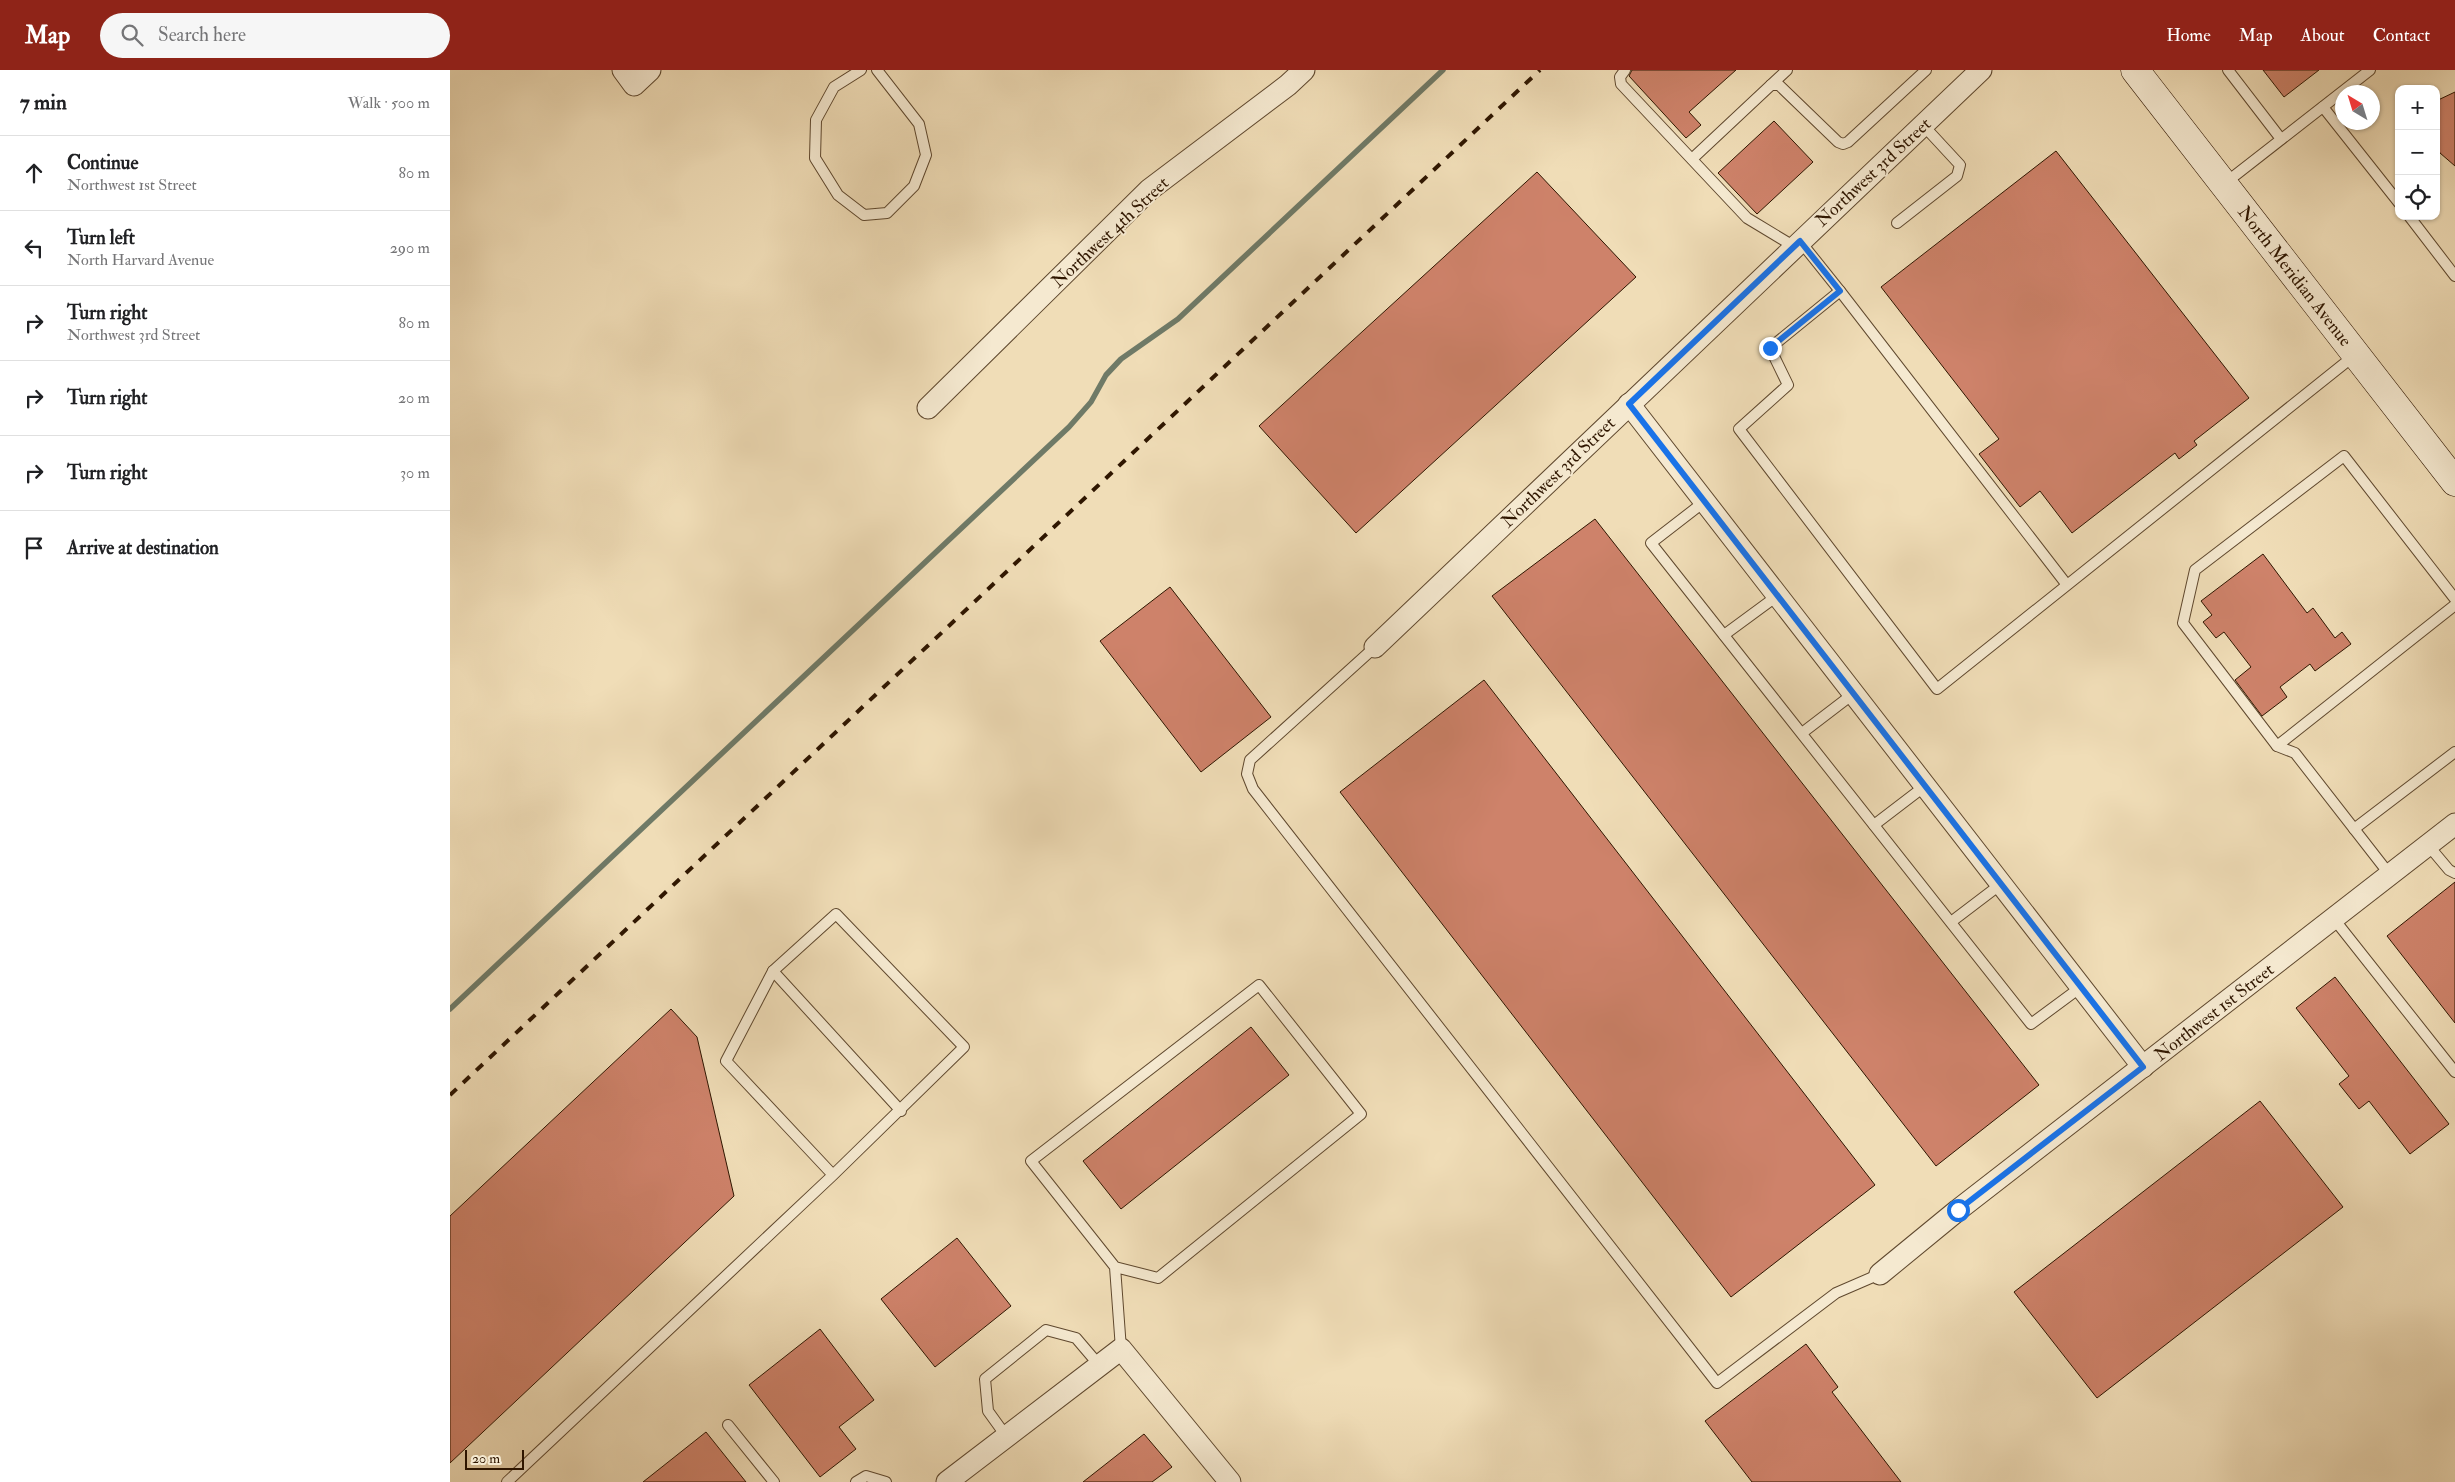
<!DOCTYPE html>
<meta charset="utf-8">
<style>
body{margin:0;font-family:"IM FELL Double Pica",serif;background:#f6f6f6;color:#202124}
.controls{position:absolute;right:15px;top:15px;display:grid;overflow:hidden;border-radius:10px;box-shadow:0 1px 4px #0004}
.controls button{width:45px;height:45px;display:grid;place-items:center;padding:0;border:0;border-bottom:1px solid #e0e0e0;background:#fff;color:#202124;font:25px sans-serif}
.compass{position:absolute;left:1885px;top:15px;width:45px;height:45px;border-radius:50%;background:#fff;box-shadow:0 1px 4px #0004;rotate:322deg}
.scale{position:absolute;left:15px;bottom:12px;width:59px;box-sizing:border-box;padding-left:5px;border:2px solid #2f1600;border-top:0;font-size:14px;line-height:18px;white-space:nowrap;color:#2f1600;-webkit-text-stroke:4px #f5e9d0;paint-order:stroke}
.stop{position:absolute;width:15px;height:15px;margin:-11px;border:4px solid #1a73e8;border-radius:50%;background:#fff}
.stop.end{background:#1a73e8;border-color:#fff;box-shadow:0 1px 5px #0008}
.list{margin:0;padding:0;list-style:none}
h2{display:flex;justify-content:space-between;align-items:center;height:65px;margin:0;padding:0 20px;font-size:21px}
h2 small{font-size:16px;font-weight:400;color:#757577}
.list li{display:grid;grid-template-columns:32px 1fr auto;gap:15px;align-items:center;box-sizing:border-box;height:75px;padding:0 20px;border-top:1px solid #e0e0e0}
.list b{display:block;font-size:19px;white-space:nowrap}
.list p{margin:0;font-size:16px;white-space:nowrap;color:#757577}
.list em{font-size:16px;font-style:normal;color:#757577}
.icon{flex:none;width:28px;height:28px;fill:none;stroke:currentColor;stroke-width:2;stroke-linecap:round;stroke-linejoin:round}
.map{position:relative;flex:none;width:2005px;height:1412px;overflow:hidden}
header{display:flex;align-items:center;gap:30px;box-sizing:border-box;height:70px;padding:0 25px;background:#8f2418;color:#fff}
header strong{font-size:24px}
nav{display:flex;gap:28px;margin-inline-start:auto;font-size:18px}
.search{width:350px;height:45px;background:#f6f6f6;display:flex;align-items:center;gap:12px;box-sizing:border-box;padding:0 18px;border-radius:28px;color:#757577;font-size:19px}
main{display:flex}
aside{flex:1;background:#fff}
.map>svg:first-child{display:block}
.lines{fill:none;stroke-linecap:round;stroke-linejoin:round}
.stream{stroke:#6f7a67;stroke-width:5.5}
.building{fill:#ce826a;stroke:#2f1600}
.lane-casing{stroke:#5f482e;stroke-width:12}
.street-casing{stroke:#5f482e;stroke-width:23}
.secondary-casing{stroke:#2f1600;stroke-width:29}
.lane{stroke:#f5e9d0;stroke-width:10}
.street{stroke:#f5e9d0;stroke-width:21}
.secondary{stroke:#f5e9d0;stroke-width:28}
.rail{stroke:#2f1600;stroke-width:4;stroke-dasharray:9 9;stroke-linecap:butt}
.route{stroke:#1a73e8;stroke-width:6}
.labels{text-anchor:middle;stroke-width:4;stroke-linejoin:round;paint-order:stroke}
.street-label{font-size:18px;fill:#2f1600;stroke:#f5e9d0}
</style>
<header>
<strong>Map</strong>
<div class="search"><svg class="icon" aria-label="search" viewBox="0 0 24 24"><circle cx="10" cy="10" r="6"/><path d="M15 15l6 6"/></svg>Search here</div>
<nav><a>Home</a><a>Map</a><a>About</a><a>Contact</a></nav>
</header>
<main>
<aside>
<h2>7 min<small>Walk · 500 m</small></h2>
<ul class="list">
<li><svg class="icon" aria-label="ahead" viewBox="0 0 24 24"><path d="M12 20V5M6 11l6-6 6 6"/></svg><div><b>Continue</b><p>Northwest 1st Street</p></div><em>80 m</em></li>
<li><svg class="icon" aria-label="left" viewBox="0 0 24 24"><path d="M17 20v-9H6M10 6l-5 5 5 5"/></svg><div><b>Turn left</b><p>North Harvard Avenue</p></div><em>290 m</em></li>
<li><svg class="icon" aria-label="right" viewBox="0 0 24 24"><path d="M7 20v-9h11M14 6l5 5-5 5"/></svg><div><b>Turn right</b><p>Northwest 3rd Street</p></div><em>80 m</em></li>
<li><svg class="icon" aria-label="right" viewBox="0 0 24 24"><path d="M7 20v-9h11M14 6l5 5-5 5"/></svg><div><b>Turn right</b></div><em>20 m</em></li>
<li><svg class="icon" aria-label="right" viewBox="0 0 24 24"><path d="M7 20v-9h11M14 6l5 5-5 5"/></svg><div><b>Turn right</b></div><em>30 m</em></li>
<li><svg class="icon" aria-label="arrive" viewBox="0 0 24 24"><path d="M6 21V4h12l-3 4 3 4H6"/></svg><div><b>Arrive at destination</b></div></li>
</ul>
</aside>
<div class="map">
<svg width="2005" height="1412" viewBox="0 0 2005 1412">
<rect width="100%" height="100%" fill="#f0ddb7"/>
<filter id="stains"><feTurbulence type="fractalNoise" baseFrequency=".004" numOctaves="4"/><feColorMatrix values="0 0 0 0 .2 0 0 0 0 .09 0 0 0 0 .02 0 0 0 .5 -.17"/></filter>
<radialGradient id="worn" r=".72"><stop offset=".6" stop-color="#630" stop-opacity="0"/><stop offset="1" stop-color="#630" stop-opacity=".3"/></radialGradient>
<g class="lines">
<!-- stream -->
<polyline class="stream" points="0,939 619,357 641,332 656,305 671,289 728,249 993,0"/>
</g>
<!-- building -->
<g class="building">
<polygon points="1182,0 1286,0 1239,42 1251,55 1236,68 1179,6"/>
<polygon points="1813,0 1869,0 1834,27"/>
<polygon points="2005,22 2005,96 1990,83 1986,75 1986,31"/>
<polygon points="1324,51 1363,92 1307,144 1268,103"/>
<polygon points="1606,81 1799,328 1744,371 1747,375 1729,389 1725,383 1622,463 1590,421 1570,437 1529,384 1549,369 1431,217"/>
<polygon points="1087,102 1186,207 906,463 809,356"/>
<polygon points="1145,449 1589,1015 1486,1096 1042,526"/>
<polygon points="1813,484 1857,543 1863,538 1885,568 1892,562 1901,574 1865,601 1860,594 1830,617 1837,627 1812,646 1785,610 1801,597 1774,562 1766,568 1753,552 1762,545 1751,531"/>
<polygon points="720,517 821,647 751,702 650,571"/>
<polygon points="1034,610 1425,1115 1281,1227 890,722"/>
<polygon points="2005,812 2005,953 1937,866"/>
<polygon points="1885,907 1999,1054 1960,1084 1919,1031 1909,1039 1889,1014 1899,1006 1846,938"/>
<polygon points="221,939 247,967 284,1126 0,1393 0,1146"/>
<polygon points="801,957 839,1005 671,1139 633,1091"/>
<polygon points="1810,1031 1893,1137 1647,1328 1564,1222"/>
<polygon points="507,1168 561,1236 485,1297 431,1229"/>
<polygon points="370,1259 424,1330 389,1357 406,1379 370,1407 299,1315"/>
<polygon points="1356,1274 1388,1317 1382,1322 1451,1412 1302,1412 1255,1351"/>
<polygon points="256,1362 296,1412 193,1412"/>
<polygon points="694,1364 722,1397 702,1412 633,1412"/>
</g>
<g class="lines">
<defs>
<g id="lane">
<polyline points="411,0 384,17 366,50 365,88 388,125 414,145 437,143 464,116 476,85 469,54 427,0"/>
<polyline points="1175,0 1170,7 1171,14 1297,148 1345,177"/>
<polyline points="1778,0 1831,69"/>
<polyline points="1321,15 1337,0"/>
<polyline points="1873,37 1949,133"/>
<polyline points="1242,89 1321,15 1329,15 1388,72 1393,74 1398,72 1476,0"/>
<polyline points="1774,114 1920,0"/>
<polyline points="1959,146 2005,206"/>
<polyline points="1447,153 1507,106 1510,95 1473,55"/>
<polyline points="1350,171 1390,221"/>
<polyline points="1254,432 1201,473 1581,954 1631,917"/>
<polyline points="1617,515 1390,221 1320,278 1338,315 1289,359 1487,619 1905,285"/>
<polyline points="2005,529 1894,386 1745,500 1733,553 1827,676 2005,535"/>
<polyline points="1274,565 1327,526"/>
<polyline points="925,577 800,690 797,704 803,719 1267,1313 1386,1223 1430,1204"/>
<polyline points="1352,663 1403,624"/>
<polyline points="1827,676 1845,683 1940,805"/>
<polyline points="1424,755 1475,716"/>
<polyline points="1904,759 2005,682"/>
<polyline points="1978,775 1999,800 2005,803"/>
<polyline points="1884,849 2005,1002"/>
<polyline points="1501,852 1551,814"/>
<polyline points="323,901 451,1041"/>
<polyline points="665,1197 708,1208 911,1044 809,915 581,1091 665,1197 671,1279"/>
<polyline points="278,1355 324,1412"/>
<polyline points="556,1366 538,1341 535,1309 596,1260 626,1268 649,1295"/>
<polyline points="57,1412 383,1105 514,977 386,844 323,901 276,991 383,1105"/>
<polyline points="406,1412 416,1406 436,1412"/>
</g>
<g id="street">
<polyline points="173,0 184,15 200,0"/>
<polyline points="1179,334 1693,997"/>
<polyline points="478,338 699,120 838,15 854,0"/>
<polyline points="925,577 1531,0"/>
<polyline points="1430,1204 1508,1140 2005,754"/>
<polyline points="497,1412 671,1279 780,1412"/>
</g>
<polyline id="secondary" points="1685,0 2005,412"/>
</defs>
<!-- lane casing -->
<use href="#lane" class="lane-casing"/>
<!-- street casing -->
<use href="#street" class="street-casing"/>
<!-- secondary casing -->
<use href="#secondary" class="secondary-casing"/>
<!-- lane -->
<use href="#lane" class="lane"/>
<!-- street -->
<use href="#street" class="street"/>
<!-- secondary -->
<use href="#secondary" class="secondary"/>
<!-- rail -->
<polyline class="rail" points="0,1025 1090,0"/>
</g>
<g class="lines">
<!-- route -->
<polyline class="route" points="1320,278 1390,221 1350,171 1179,334 1693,997 1508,1140"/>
</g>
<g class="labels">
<!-- street labels -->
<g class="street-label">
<text transform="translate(1423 102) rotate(-43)" y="6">Northwest 3rd Street</text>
<text transform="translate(660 162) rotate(-43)" y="6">Northwest 4th Street</text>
<text transform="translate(1845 206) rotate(52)" y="6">North Meridian Avenue</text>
<text transform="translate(1108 402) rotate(-44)" y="6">Northwest 3rd Street</text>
<text transform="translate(1764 942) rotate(-38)" y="6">Northwest 1st Street</text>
</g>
</g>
<rect width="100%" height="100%" filter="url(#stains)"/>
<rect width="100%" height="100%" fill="url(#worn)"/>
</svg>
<div class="controls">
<button>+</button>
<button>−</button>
<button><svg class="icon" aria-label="locate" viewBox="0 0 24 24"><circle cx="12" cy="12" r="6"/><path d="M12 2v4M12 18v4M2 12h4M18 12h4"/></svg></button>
</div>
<svg class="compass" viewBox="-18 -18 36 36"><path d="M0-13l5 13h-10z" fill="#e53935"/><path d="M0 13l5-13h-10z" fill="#757577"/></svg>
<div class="scale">20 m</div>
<div class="stop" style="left:1508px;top:1140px"></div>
<div class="stop end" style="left:1320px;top:278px"></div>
</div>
</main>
